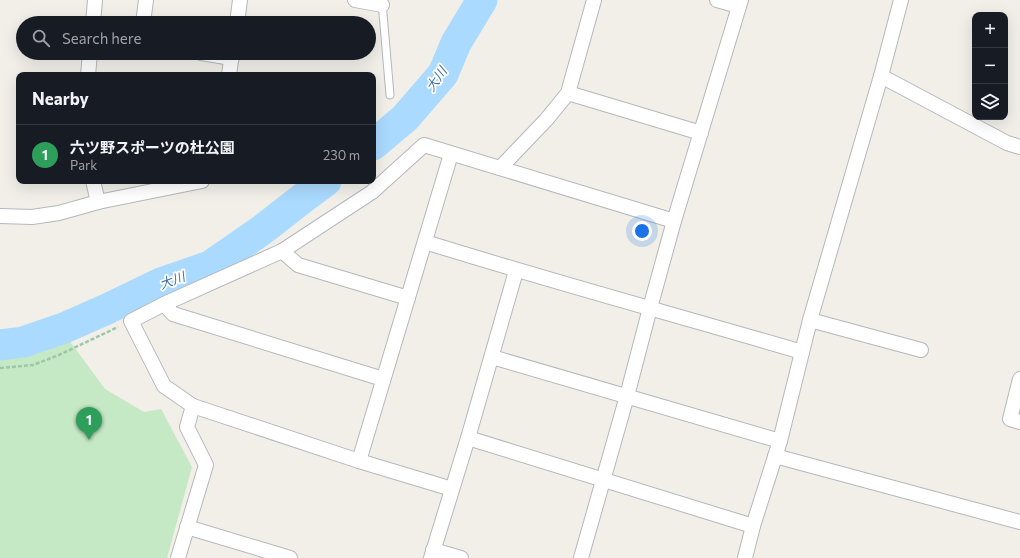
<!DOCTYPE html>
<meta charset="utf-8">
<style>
body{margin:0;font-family:Commissioner,"Noto Sans JP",sans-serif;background:#242831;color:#f1f3f6}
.controls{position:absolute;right:12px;top:12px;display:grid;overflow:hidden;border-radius:8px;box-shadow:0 4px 16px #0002}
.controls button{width:36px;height:36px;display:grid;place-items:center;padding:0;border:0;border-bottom:1px solid #363941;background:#171b24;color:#f1f3f6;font:20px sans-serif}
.you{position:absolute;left:642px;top:231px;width:14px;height:14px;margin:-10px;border:3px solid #fff;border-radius:50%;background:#1a73e8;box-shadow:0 0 0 6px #1a73e833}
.badge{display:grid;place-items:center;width:26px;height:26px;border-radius:50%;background:#0f766e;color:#fff;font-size:13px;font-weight:700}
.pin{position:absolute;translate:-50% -33px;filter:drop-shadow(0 1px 2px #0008)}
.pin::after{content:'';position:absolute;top:21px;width:14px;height:12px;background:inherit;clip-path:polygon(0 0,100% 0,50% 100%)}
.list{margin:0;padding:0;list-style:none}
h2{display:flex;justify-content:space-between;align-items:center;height:52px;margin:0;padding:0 16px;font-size:17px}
h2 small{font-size:13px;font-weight:400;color:#9ea1a6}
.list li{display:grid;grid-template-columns:26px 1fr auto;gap:12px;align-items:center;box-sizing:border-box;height:60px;padding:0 16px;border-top:1px solid #363941}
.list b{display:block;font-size:15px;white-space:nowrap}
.list p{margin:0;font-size:13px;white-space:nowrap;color:#9ea1a6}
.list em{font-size:13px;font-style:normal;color:#9ea1a6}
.icon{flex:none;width:22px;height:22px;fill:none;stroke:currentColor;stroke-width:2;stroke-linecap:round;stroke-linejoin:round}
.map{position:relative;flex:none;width:1020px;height:558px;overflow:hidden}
.search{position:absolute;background:#171b24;box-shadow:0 4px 16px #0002;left:16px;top:16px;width:360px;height:44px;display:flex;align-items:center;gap:10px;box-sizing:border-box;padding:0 14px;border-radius:22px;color:#9ea1a6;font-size:15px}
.panel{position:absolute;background:#171b24;box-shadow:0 4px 16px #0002;left:16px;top:72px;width:360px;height:112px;border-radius:8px}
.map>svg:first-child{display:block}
.green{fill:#c5e8c5}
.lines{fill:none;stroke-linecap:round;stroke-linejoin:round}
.river{stroke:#aadaff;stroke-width:31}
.lane-casing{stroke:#b5b8bc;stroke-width:9}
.street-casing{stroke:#b5b8bc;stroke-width:16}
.path{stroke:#9cc7a9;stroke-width:2.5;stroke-dasharray:4 2;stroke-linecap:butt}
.lane{stroke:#fff;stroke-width:7}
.street{stroke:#fff;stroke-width:14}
.labels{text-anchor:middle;stroke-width:3.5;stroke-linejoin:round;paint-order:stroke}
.water-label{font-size:13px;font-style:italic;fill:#4174aa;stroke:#fff}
</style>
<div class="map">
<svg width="1020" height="558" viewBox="0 0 1020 558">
<rect width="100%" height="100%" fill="#f1efe8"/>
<!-- green -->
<polygon class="green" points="63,332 105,389 144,412 161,409 192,467 167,558 0,558 0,347 25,344"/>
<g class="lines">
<!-- river -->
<g class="river">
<polyline points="373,145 405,118 443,74 456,43 482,0"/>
<polyline points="0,345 23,342 64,328 107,309 161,283 210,266 262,230 303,198 326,181"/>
</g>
<defs>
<polyline id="lane" points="382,2 390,95"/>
<g id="street">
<polyline points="355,0 382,5"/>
<polyline points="717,0 738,6"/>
<polyline points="93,23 95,0"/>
<polyline points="143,23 146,0"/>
<polyline points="237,23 240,0"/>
<polyline points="201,53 232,58"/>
<polyline points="88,75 90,53"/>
<polyline points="229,75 232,53"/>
<polyline points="881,76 1007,143 1020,147"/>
<polyline points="568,93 701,133"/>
<polyline points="500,168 546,120 568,93 594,0"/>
<polyline points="98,202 202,181"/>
<polyline points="0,216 32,217 59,213 98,202 93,181"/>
<path d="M 425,242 C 550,281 676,315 802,352"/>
<polyline points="282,251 298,265 408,298"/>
<polyline points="164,304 173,314 383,379"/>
<polyline points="810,320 921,350"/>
<polyline points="492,357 780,441"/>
<polyline points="1020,379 1010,419 1020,422"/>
<polyline points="468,438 753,526"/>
<polyline points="775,456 1020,522"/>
<polyline points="359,461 451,154"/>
<polyline points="452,489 359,461 193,406 164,386 131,321 164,304 282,251 372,192 424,145 674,221"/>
<polyline points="187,527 290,558"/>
<polyline points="433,550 461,558"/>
<polyline points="178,558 206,465 187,427 193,406"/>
<polyline points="431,558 468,438 516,271"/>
<polyline points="581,558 627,396 650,308 674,221 741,0"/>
<polyline points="745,558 753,526 780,441 810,320 881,76 901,0"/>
</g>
</defs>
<!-- lane casing -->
<use href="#lane" class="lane-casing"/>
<!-- street casing -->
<use href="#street" class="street-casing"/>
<!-- path -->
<polyline class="path" points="0,368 33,365 59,355 118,327"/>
<!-- lane -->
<use href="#lane" class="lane"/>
<!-- street -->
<use href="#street" class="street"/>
</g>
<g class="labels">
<!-- water labels -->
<g class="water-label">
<text transform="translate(436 79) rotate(-55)" y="5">大川</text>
<text transform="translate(172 280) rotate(-20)" y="5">大川</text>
</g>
</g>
</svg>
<div class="controls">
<button>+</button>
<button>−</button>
<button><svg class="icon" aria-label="layers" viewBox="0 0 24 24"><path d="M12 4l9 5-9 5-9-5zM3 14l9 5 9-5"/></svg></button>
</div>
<div class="you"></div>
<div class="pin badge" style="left:89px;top:440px;background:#2e9e5b">1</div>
<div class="search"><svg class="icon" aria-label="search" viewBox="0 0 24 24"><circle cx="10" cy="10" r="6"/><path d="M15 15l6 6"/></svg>Search here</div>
<section class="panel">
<h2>Nearby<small></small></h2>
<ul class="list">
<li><span class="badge" style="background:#2e9e5b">1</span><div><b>六ツ野スポーツの杜公園</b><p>Park</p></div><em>230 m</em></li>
</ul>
</section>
</div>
